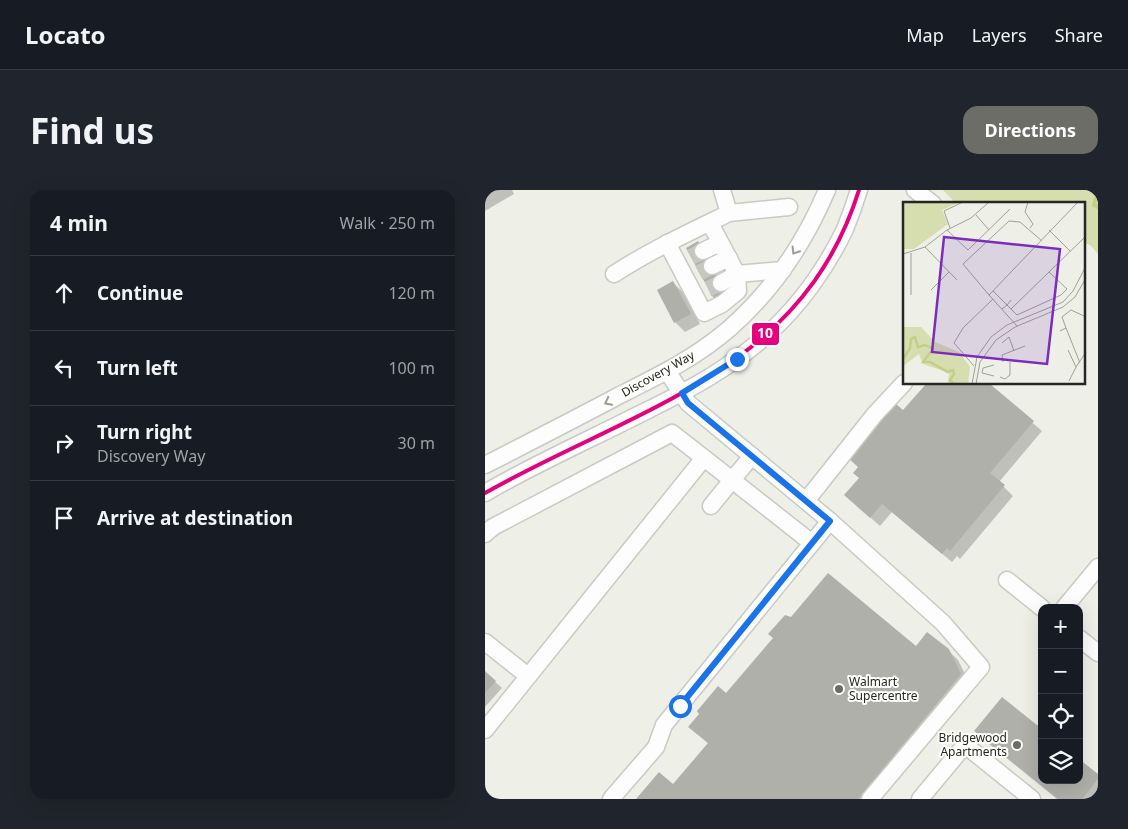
<!DOCTYPE html>
<meta charset="utf-8">
<style>
body{margin:0;font-family:"Noto Sans",sans-serif;background:#20242c;color:#f1f3f6}
.controls{position:absolute;right:15px;bottom:15px;display:grid;overflow:hidden;border-radius:10px;box-shadow:0 5px 20px #0002}
.controls button{width:45px;height:45px;display:grid;place-items:center;padding:0;border:0;border-bottom:1px solid #363941;background:#171b24;color:#f1f3f6;font:25px sans-serif}
.stop{position:absolute;width:15px;height:15px;margin:-11px;border:4px solid #1a73e8;border-radius:50%;background:#fff}
.stop.end{background:#1a73e8;border-color:#fff;box-shadow:0 1px 5px #0008}
.list{margin:0;padding:0;list-style:none}
h2{display:flex;justify-content:space-between;align-items:center;height:65px;margin:0;padding:0 20px;font-size:21px}
h2 small{font-size:16px;font-weight:400;color:#9ea1a6}
.list li{display:grid;grid-template-columns:32px 1fr auto;gap:15px;align-items:center;box-sizing:border-box;height:75px;padding:0 20px;border-top:1px solid #363941}
.list b{display:block;font-size:19px;white-space:nowrap}
.list p{margin:0;font-size:16px;white-space:nowrap;color:#9ea1a6}
.list em{font-size:16px;font-style:normal;color:#9ea1a6}
.icon{flex:none;width:28px;height:28px;fill:none;stroke:currentColor;stroke-width:2;stroke-linecap:round;stroke-linejoin:round}
.map{position:relative;flex:none;width:613px;height:609px;overflow:hidden;border-radius:15px}
header{display:flex;align-items:center;gap:30px;box-sizing:border-box;height:70px;padding:0 25px;background:#171b24;border-bottom:1px solid #363941}
header strong{font-size:24px}
nav{display:flex;gap:28px;margin-inline-start:auto;font-size:18px}
.intro{display:flex;align-items:center;justify-content:space-between;box-sizing:border-box;height:120px;padding:0 30px}
h1{margin:0;font-size:35px}
.button{padding:12px 22px;border-radius:15px;background:#6c6d67;color:#fff;font-size:18px;font-weight:700}
main{display:flex;gap:30px;padding:0 30px}
aside{flex:1;background:#171b24;border-radius:15px;box-shadow:0 5px 20px #0002}
.map>svg:first-child{display:block}
.green{fill:#d6ddae}
.shadow{fill:#0003}
.lines{fill:none;stroke-linecap:round;stroke-linejoin:round}
.stream{stroke:#c5ce87;stroke-width:4}
.building{fill:#afb0aa}
.minor-tunnel{stroke:#c6c8c0;stroke-width:16;stroke-dasharray:16 8;stroke-linecap:butt}
.minor-casing{stroke:#c8cac3;stroke-width:19}
.minor{stroke:#fcfdfc;stroke-width:16}
.bus-1-casing{stroke:#fefffc;stroke-width:8}
.bus-1{stroke:#e5007d;stroke-width:4}
.oneway{stroke:#9c9d9a}
.route{stroke:#1a73e8;stroke-width:6}
.poi-dot{fill:#6c6d67;stroke:#fefffc;stroke-width:2}
.labels{text-anchor:middle;stroke-width:4;stroke-linejoin:round;paint-order:stroke}
.street-label{font-size:12px;fill:#262722;stroke:#fefffc}
.poi-label{font-size:12px;fill:#262722;stroke:#fefffc;text-anchor:start}
.inset-river{fill:none;stroke:#c5ce87;stroke-width:2.5}
.inset-road{fill:none;stroke:#9ea099;stroke-width:1}
.view{fill:#7b2cbf;fill-opacity:0.15;stroke:#7b2cbf;stroke-width:2.5}
.inset-edge{fill:none;stroke:#262722;stroke-width:2.5}
.line-badge{stroke:#fefffc;stroke-width:2}
.badge-label{font-size:14px;text-anchor:middle;font-weight:bold;fill:#fff}
</style>
<header>
<strong>Locato</strong>
<nav><a>Map</a><a>Layers</a><a>Share</a></nav>
</header>
<div class="intro"><h1>Find us</h1><a class="button">Directions</a></div>
<main>
<aside>
<h2>4 min<small>Walk · 250 m</small></h2>
<ul class="list">
<li><svg class="icon" aria-label="ahead" viewBox="0 0 24 24"><path d="M12 20V5M6 11l6-6 6 6"/></svg><div><b>Continue</b></div><em>120 m</em></li>
<li><svg class="icon" aria-label="left" viewBox="0 0 24 24"><path d="M17 20v-9H6M10 6l-5 5 5 5"/></svg><div><b>Turn left</b></div><em>100 m</em></li>
<li><svg class="icon" aria-label="right" viewBox="0 0 24 24"><path d="M7 20v-9h11M14 6l5 5-5 5"/></svg><div><b>Turn right</b><p>Discovery Way</p></div><em>30 m</em></li>
<li><svg class="icon" aria-label="arrive" viewBox="0 0 24 24"><path d="M6 21V4h12l-3 4 3 4H6"/></svg><div><b>Arrive at destination</b></div></li>
</ul>
</aside>
<div class="map">
<svg width="613" height="609" viewBox="0 0 613 609">
<rect width="100%" height="100%" fill="#eef0e8"/>
<!-- green -->
<polygon class="green" points="458,0 613,0 613,64 605,55 599,53 599,14 471,14"/>
<!-- shadow -->
<g class="shadow">
<polygon points="0,0 27,0 29,4 0,21"/>
<polygon points="188,93 198,102 215,134 200,142 190,132 173,101"/>
<polygon points="442,194 503,194 557,241 514,292 528,306 475,369 472,366 467,372 407,322 395,336 360,305 375,288 419,222"/>
<polygon points="431,457 463,460 473,470 485,494 390,609 153,609 174,584 189,596 224,554 205,537 241,504"/>
<polygon points="0,483 17,498 0,517"/>
<polygon points="491,541 557,590 594,590 613,586 613,609 572,609 504,554"/>
</g>
<g class="lines">
<!-- stream -->
<polyline class="stream" points="613,2 609,15 613,17"/>
</g>
<!-- building -->
<g class="building">
<polygon points="0,0 12,0 0,6"/>
<polygon points="213,51 241,102 229,109 201,58"/>
<polygon points="188,91 206,124 189,133 172,100"/>
<polygon points="441,194 505,194 549,231 505,283 520,295 465,361 462,358 457,364 397,314 385,328 359,305 374,288 368,283 373,277 363,268 410,213 418,220"/>
<polygon points="343,383 431,456 442,442 464,459 476,484 373,609 151,609 174,582 188,594 223,553 203,537 214,524 212,521 233,496 241,503 288,448 283,444 300,425 306,427"/>
<polygon points="0,481 11,491 0,503"/>
<polygon points="517,507 557,539 557,590 594,590 594,569 613,584 613,589 597,609 573,609 489,541"/>
</g>
<g class="lines">
<!-- minor-tunnel -->
<g class="minor-tunnel">
<polyline points="206,67 218,61"/>
<polyline points="214,83 227,76"/>
<polyline points="223,99 236,93"/>
</g>
<defs>
<g id="minor">
<polyline points="430,0 448,14"/>
<polyline points="244,23 304,17"/>
<polyline points="182,53 219,123 237,114 253,101 252,84 225,33"/>
<polyline points="218,61 235,53"/>
<polyline points="227,76 244,68"/>
<path d="M 129,84 C 166,60 205,42 244,23 L 237,0"/>
<polyline points="236,93 252,84 298,80"/>
<path d="M 0,275 C 45,252 90,229 135,205 C 173,186 212,167 245,138 C 287,101 320,52 342,0"/>
<path d="M 0,303 C 51,273 106,249 159,222 C 204,200 247,177 284,143 C 315,115 342,77 360,39 C 365,27 370,13 374,0"/>
<polyline points="321,311 390,224 419,193"/>
<polyline points="226,316 247,290 327,353"/>
<polyline points="345,331 458,433 496,477 385,609"/>
<polyline points="0,344 8,337 187,243 219,268"/>
<polyline points="522,390 557,418"/>
<polyline points="579,418 613,377"/>
<polyline points="594,448 613,463"/>
<polyline points="0,452 43,486"/>
<polyline points="0,540 219,268 247,290 267,266"/>
<polyline points="126,609 171,557 179,535 345,331 203,213 182,181"/>
<polyline points="435,609 480,555 547,609"/>
</g>
</defs>
<!-- minor casing -->
<use href="#minor" class="minor-casing"/>
<!-- minor -->
<use href="#minor" class="minor"/>
<defs>
<path id="bus-1" d="M 0,303 C 148,219 317,183 374,0"/>
</defs>
<!-- bus-1 casing -->
<use href="#bus-1" class="bus-1-casing"/>
<!-- bus-1 -->
<use href="#bus-1" class="bus-1"/>
</g>
<!-- one-way arrows -->
<defs><path id="oneway-chevron" d="M-2-3.5L2.5 0L-2 3.5" fill="none" stroke-width="1.6" stroke-linecap="round" stroke-linejoin="round" transform="scale(1.25)"/></defs>
<g class="oneway">
<use href="#oneway-chevron" transform="translate(310 61) rotate(122)"/>
<use href="#oneway-chevron" transform="translate(123 212) rotate(153)"/>
</g>
<g class="lines">
<!-- route -->
<polyline class="route" points="195,516 345,331 203,213 197,203 252,169"/>
</g>
<!-- markers -->
<g class="poi-dot">
<circle cx="354" cy="499" r="5"/>
<circle cx="532" cy="555" r="5"/>
</g>
<g class="labels">
<!-- street labels -->
<g class="street-label">
<text transform="translate(173 184) rotate(-29)" y="4">Discovery Way</text>
</g>
<!-- poi labels -->
<g class="poi-label">
<text x="364" y="496">Walmart<tspan x="364" dy="14">Supercentre</tspan></text>
<text x="522" y="552" text-anchor="end">Bridgewood<tspan x="522" dy="14">Apartments</tspan></text>
</g>
</g>
<!-- overview -->
<g transform="translate(418 12)">
<rect width="182" height="182" fill="#eef0e8"/>
<path d="M 0,0 L 57,0 L 39,8 L 45,22 L 11,47 L 0,47 ZM 0,125 L 18,125 L 32,140 L 56,150 L 67,165 L 65,182 L 45,182 L 46,171 L 20,162 L 16,152 L 0,164 Z" fill="#d6ddae"/>
<path class="inset-river" d="M 0,157 L 7,146 L 8,137 L 12,135 L 15,145 L 22,143 L 30,147 L 20,160 L 27,160 L 45,170 L 50,168 L 51,172 L 47,178 L 51,182"/>
<path class="inset-road" d="M 125,0 L 122,10 L 130,22 L 127,26M 73,13 L 86,28M 47,26 L 41,9 L 60,0M 44,28 L 65,48 L 107,7M 146,28 L 167,49M 22,45 L 54,78M 8,51 L 8,93M 0,52 L 22,45 L 44,28 L 68,16 L 86,0M 28,88 L 46,70M 90,89 L 104,103 L 108,98M 86,93 L 60,62 L 106,19 L 117,20 L 139,39M 99,107 L 104,103 L 108,107 L 183,34M 108,107 L 114,113 L 158,93 L 164,87 L 146,70M 114,124 L 86,93 L 175,0M 163,126 L 159,115 L 168,108 L 181,114M 157,129 L 163,126 L 177,161M 99,141 L 106,135 L 111,149M 165,148 L 173,165 L 183,150M 100,160 L 99,153 L 122,144M 71,164 L 51,141 L 60,126 L 90,97M 91,174 L 79,171 L 80,166 L 91,163M 97,175 L 102,177 L 107,173 L 107,160M 166,179 L 173,165M 69,182 L 74,155 L 88,135 L 104,123 L 160,100 L 170,89 L 183,64M 73,182 L 77,160 L 93,138 L 112,125 L 160,105 L 172,95 L 183,76"/>
<path class="view" d="M 41,35 L 157,47 L 144,162 L 29,150 Z"/>
<rect width="182" height="182" class="inset-edge"/>
</g>
<rect class="line-badge" x="266" y="132" width="29" height="24" rx="5" fill="#e5007d"/>
<g class="badge-label">
<text x="280" y="148">10</text>
</g>
</svg>
<div class="controls">
<button>+</button>
<button>−</button>
<button><svg class="icon" aria-label="locate" viewBox="0 0 24 24"><circle cx="12" cy="12" r="6"/><path d="M12 2v4M12 18v4M2 12h4M18 12h4"/></svg></button>
<button><svg class="icon" aria-label="layers" viewBox="0 0 24 24"><path d="M12 4l9 5-9 5-9-5zM3 14l9 5 9-5"/></svg></button>
</div>
<div class="stop" style="left:195px;top:516px"></div>
<div class="stop end" style="left:252px;top:169px"></div>
</div>
</main>
